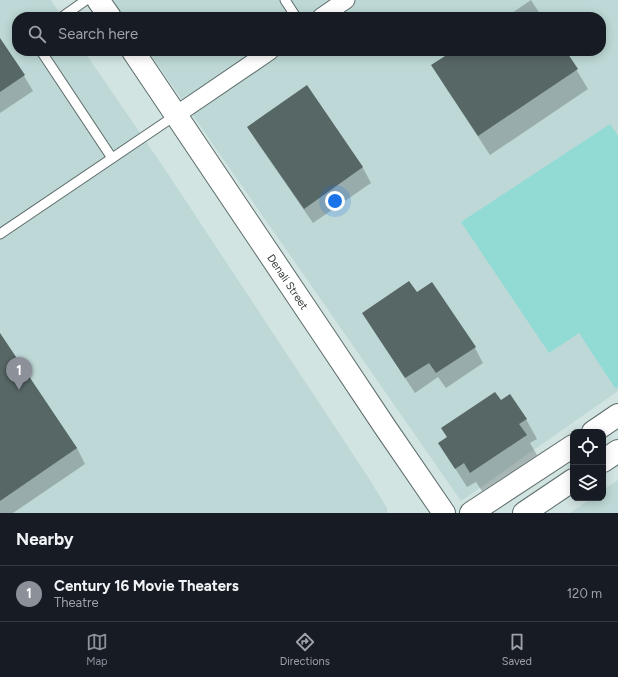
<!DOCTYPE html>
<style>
body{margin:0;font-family:Figtree,sans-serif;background:#20242c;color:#f1f3f6}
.controls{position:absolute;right:12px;bottom:12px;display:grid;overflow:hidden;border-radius:8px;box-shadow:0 2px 10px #0003}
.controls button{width:36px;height:36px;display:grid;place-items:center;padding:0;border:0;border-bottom:1px solid #363941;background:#171b24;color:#f1f3f6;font:20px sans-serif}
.you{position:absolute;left:335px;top:201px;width:14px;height:14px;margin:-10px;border:3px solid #fff;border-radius:50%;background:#1a73e8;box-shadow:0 0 0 6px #1a73e833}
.badge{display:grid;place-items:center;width:26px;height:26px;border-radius:50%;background:#8c9099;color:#fff;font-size:13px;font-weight:700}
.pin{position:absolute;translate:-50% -33px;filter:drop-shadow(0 1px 2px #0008)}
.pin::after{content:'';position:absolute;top:21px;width:14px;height:12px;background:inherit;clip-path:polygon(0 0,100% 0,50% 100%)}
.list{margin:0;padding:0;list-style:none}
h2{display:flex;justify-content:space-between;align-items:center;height:52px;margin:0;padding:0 16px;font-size:17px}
h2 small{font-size:13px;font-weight:400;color:#9ea1a6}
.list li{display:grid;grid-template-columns:26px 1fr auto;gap:12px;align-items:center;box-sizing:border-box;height:56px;padding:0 16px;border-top:1px solid #363941}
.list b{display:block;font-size:15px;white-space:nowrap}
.list p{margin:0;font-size:13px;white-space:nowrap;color:#9ea1a6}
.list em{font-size:13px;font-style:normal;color:#9ea1a6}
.icon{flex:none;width:22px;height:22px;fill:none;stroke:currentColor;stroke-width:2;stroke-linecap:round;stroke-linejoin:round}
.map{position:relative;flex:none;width:618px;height:513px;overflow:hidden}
.search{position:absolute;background:#171b24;box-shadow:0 2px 10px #0003;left:12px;right:12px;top:12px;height:44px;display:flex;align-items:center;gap:10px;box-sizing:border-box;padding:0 14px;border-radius:16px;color:#9ea1a6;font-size:15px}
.sheet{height:108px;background:#171b24}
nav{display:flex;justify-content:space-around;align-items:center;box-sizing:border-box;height:56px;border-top:1px solid #363941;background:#171b24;font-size:11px;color:#9ea1a6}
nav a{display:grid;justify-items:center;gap:2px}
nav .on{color:#8c9099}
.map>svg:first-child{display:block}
.built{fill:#bdd8d6}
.green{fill:#92dbd5}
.shadow{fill:#0003}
.building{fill:#576766}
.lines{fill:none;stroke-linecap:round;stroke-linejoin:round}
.lane-casing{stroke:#5c6c6a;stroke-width:11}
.street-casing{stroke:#5c6c6a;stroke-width:19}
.secondary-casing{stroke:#5c6c6a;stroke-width:24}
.lane{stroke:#fff;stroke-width:9}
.street{stroke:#fff;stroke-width:17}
.secondary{stroke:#fff;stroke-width:22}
.labels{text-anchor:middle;stroke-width:4;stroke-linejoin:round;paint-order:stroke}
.street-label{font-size:11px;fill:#343b3a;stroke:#d1e4e2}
</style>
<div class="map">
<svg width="618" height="513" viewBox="0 0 618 513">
<rect width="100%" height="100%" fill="#d1e4e2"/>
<!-- built -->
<g class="built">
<polygon points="0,0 51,0 62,17 17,17 17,51 84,51 164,168 368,477 387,508 387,513 0,513"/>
<polygon points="112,0 618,0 618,391 461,501 148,51 601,51 601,17 124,17"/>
<polygon points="618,480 618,513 570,513 592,498 603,498 603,490"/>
</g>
<!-- green -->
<polygon class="green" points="610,124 618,136 618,387 615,388 579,333 549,353 461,222"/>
<!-- shadow -->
<g class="shadow">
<polygon points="531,0 542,17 506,17"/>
<polygon points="0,39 24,76 33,91 0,113"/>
<polygon points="455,51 565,51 588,89 490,155 444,85 433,66"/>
<polygon points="307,87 363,168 371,183 313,223 257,142 248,127"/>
<polygon points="416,294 475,348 483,363 446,388 438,377 415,393 372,328 363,313"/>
<polygon points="0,334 77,448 85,464 13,513 0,513"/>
<polygon points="501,402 526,419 537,439 530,443 537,455 482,491 476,482 467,487 451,462 439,443"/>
</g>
<!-- building -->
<g class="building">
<polygon points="0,38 25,75 0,92"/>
<polygon points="453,51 566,51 578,69 478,136 431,65"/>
<polygon points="307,85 363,167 304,209 247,127"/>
<polygon points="409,281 417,292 432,282 476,347 436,373 429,363 405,378 362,313"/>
<polygon points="0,333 77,448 0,501"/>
<polygon points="495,392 501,400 510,394 527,419 519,424 527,435 470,473 464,463 455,469 438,443 447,437 441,428"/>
</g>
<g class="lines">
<defs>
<g id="lane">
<polyline points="285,0 296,17"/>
<polyline points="62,17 86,0"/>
<polyline points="41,51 112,158"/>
<polyline points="0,234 176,115"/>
</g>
<g id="street">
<polyline points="321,17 346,0"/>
<polyline points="176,115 270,51"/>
</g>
<g id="secondary">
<polyline points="98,0 110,17"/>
<path id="s1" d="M 133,51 L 329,343 L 385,427 L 444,513"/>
<polyline points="593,432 618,415"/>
<polyline points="603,461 618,451"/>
<polyline points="471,513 573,446"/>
<polyline points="524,513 573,480"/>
</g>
</defs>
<!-- lane casing -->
<use href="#lane" class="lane-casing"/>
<!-- street casing -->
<use href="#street" class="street-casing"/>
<!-- secondary casing -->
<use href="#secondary" class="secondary-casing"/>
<!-- lane -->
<use href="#lane" class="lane"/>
<!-- street -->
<use href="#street" class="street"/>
<!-- secondary -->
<use href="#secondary" class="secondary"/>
</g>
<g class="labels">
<!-- street labels -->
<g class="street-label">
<text dy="4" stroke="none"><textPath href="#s1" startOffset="278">Denali Street</textPath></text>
</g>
</g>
</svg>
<div class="controls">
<button><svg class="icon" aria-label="locate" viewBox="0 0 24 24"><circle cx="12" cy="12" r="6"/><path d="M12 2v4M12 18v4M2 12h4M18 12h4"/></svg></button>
<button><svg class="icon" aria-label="layers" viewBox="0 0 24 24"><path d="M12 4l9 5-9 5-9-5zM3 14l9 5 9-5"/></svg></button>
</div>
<div class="you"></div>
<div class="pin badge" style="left:19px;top:390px">1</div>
<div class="search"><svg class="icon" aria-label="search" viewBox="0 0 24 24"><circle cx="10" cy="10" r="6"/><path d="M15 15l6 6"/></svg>Search here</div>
</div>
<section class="sheet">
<h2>Nearby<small></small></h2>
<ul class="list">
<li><span class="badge">1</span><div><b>Century 16 Movie Theaters</b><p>Theatre</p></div><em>120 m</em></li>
</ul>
</section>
<nav>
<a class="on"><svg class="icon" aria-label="map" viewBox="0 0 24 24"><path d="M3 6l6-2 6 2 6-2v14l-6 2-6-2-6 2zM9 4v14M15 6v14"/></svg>Map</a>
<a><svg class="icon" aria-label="directions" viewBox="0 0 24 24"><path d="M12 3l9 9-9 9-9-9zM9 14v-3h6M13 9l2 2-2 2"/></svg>Directions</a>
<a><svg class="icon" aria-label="saved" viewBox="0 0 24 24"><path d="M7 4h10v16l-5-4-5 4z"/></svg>Saved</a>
</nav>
